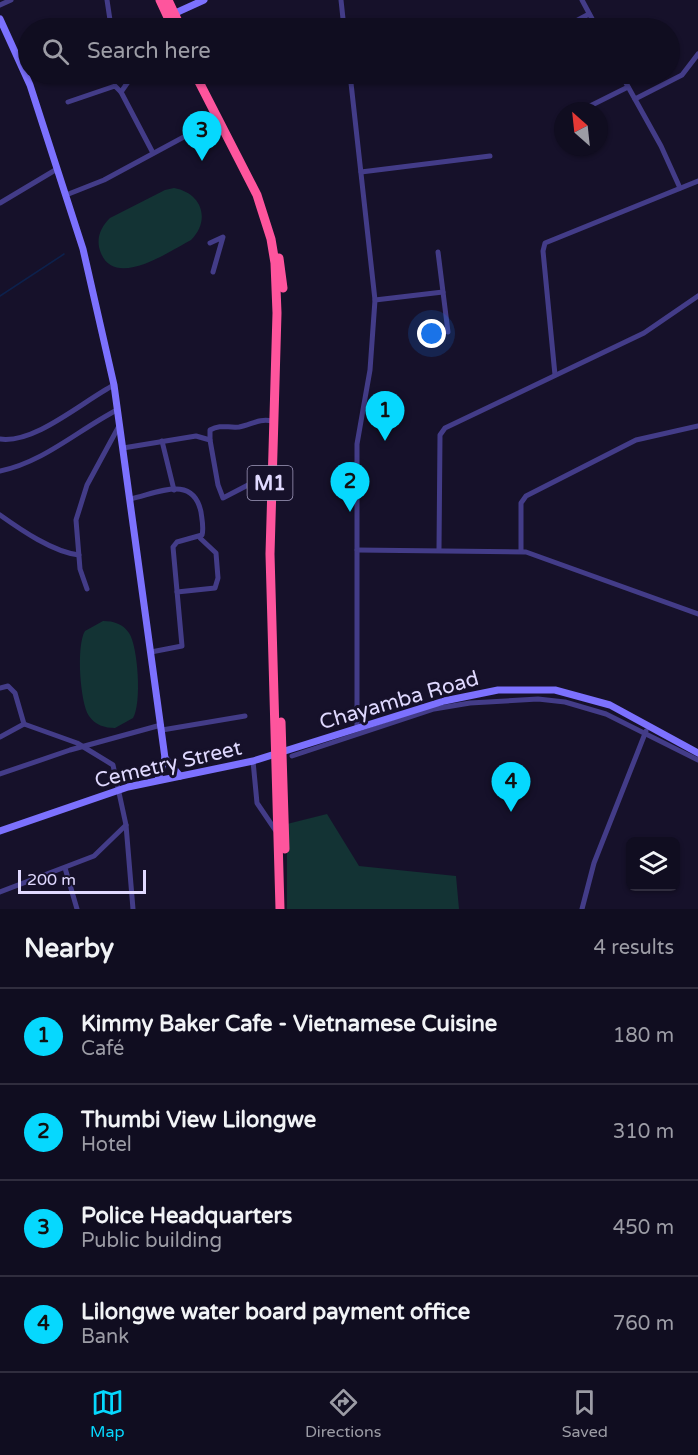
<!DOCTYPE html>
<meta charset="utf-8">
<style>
body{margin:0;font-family:"Varela Round",sans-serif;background:#191629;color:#f1f3f6}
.controls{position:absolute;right:18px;bottom:18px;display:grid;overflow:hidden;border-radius:9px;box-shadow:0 2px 4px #0004}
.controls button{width:54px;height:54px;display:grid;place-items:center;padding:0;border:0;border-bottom:2px solid #302d3e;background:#100d20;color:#f1f3f6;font:30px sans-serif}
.compass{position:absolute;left:554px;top:102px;width:54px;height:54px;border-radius:50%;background:#100d20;box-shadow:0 2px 4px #0004;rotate:333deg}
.scale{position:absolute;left:18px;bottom:15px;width:128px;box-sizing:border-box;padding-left:6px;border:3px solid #e0d9ff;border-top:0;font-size:16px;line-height:21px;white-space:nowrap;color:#e0d9ff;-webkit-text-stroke:4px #16112a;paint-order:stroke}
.you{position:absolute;left:432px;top:334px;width:21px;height:21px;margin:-15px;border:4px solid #fff;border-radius:50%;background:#1a73e8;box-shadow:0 0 0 9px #1a73e833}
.badge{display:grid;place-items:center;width:39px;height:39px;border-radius:50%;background:#06d8fe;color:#111;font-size:20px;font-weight:700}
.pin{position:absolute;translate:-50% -50px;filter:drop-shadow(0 2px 3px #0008)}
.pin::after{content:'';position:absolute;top:32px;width:21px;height:18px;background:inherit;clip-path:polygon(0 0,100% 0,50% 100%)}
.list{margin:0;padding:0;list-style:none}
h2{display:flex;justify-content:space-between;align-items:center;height:78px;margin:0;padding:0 24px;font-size:26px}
h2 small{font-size:20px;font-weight:400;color:#9c9ca5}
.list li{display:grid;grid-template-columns:39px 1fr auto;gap:18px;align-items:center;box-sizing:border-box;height:96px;padding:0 24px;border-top:2px solid #302d3e}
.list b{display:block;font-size:22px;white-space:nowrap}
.list p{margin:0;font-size:20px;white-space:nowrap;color:#9c9ca5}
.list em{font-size:20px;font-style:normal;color:#9c9ca5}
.icon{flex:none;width:33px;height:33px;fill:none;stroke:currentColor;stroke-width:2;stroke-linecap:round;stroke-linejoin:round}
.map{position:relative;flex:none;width:698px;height:909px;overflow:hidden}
.search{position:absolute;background:#100d20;box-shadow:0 2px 4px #0004;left:18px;right:18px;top:18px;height:66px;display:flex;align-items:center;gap:15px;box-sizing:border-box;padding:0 21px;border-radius:33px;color:#9c9ca5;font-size:22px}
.sheet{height:462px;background:#100d20}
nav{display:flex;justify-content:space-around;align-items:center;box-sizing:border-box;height:84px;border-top:2px solid #302d3e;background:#100d20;font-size:16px;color:#9c9ca5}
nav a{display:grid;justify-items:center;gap:3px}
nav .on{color:#06d8fe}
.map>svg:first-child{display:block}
.green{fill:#133334}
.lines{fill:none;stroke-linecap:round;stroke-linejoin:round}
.stream{stroke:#0d214c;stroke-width:1.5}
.street{stroke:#433c88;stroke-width:5}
.secondary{stroke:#7c71fe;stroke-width:7}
.highway{stroke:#fe559d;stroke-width:9}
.labels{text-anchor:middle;stroke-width:6;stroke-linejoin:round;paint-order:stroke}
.shield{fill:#16112a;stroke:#a39dbf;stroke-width:1.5}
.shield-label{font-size:20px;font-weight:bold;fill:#e0d9ff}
.street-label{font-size:21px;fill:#e0d9ff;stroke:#16112a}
</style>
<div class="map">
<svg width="698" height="909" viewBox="0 0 698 909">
<rect width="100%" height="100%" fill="#16112a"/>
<!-- green -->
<g class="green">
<path d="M 174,188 C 202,193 211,220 191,240 C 168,252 110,293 99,247 C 97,235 102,226 110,218 L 165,190 Z"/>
<path d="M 103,621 C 114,621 123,624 129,633 C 138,646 142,704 133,718 L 115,728 C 105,728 95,725 89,716 C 80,703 76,645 85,631 Z"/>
<polygon points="327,814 359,866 456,876 459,909 287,909 287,824"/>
</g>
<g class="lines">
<!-- stream -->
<polyline class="stream" points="0,296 64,254"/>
<!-- street -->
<g class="street">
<polyline points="107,0 110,20 108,28"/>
<polyline points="341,0 344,28"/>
<polyline points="582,0 597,28"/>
<polyline points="0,5 11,0"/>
<polyline points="563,28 589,14"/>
<polyline points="350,74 375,300 370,370 357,444 357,728"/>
<polyline points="621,74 661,146 680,188"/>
<polyline points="121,92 128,82 122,74"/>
<polyline points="635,99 682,75 698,54"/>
<polyline points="68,102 115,86 121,92 153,153"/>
<polyline points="580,111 628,87"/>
<polyline points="361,172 490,156"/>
<polyline points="66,195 104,180 219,118"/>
<polyline points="0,203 57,169"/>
<polyline points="210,243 223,237 213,272"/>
<polyline points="438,252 448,332"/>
<polyline points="375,300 443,292"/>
<polyline points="555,375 543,251 545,243 698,181"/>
<path d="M 0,439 C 35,444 83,401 114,385"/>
<path d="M 210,440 L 210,430 C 221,424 227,428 239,427 C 251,425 259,418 272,421"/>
<polyline points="162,441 174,490"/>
<polyline points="123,448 196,436 210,440 218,485 223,498 248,485 270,485"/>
<path d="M 0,471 C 44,462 78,430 117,410"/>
<path d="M 130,499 C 158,493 193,474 201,512 C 202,520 204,528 202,535 L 177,542 L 173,547 L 182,646 L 151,652"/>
<path d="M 0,515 C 21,530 53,552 79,555"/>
<polyline points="357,550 526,552 698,614"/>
<polyline points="439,550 440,435 445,428 644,333 698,296"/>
<polyline points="521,551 521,503 526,496 636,440 698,426"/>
<polyline points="87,589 80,569 76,520 87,485 119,426"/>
<polyline points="177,592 215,588 218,578 216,553 200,538"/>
<polyline points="0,688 8,686 15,693 24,724"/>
<polyline points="162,730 245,716"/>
<polyline points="0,737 24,724 77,743 113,765 126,825 133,909"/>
<polyline points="292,756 434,709 470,703 538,699 565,702 606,714 698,760"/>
<polyline points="253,761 257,803 278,834"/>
<polyline points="0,774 70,750 161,725"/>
<polyline points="65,868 77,909"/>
<polyline points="0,892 94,856 126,825"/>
<polyline points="582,909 594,863 646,731"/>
</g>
<!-- secondary -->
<g class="secondary">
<polyline points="171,15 204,0"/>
<polyline points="0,19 30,85 83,249 114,385 165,758 158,780"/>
<polyline points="165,758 180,776"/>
<polyline points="0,831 128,787 253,761 444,701 498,690 555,690 610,705 698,753"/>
</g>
<!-- highway -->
<g class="highway">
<polyline points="160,0 173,28"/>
<polyline points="168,0 181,28"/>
<polyline points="195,74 257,195 271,239 275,263 277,313 270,554 280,909"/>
<polyline points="279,258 283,288"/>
<polyline points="281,722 285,849"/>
</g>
</g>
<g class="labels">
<!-- shield labels -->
<rect class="shield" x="247.5" y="466" width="45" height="34" rx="4.5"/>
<g class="shield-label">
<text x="270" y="490">M1</text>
</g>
<!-- street labels -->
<g class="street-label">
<text transform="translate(399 700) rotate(-16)" y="7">Chayamba Road</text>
<text transform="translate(168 764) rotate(-13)" y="7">Cemetry Street</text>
</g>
</g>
</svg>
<div class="controls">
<button><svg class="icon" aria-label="layers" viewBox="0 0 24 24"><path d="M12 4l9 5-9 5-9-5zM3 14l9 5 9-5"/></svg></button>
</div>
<svg class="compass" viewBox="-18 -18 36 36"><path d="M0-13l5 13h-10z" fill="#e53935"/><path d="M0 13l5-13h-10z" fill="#9c9ca5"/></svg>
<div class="scale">200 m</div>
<div class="you"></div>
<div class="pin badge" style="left:385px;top:441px">1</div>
<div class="pin badge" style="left:350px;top:512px">2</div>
<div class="pin badge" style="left:202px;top:161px">3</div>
<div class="pin badge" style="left:511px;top:812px">4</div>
<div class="search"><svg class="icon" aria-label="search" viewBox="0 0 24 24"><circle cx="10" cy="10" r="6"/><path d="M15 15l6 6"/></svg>Search here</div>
</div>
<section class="sheet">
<h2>Nearby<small>4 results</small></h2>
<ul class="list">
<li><span class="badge">1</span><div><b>Kimmy Baker Cafe - Vietnamese Cuisine</b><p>Café</p></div><em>180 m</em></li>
<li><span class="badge">2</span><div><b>Thumbi View Lilongwe</b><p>Hotel</p></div><em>310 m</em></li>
<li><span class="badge">3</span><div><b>Police Headquarters</b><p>Public building</p></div><em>450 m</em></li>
<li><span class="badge">4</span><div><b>Lilongwe water board payment office</b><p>Bank</p></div><em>760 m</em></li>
</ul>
</section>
<nav>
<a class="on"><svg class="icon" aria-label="map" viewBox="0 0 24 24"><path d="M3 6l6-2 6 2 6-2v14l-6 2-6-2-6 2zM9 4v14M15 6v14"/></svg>Map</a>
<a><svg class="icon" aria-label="directions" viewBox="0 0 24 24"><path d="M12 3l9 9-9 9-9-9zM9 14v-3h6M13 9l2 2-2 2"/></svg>Directions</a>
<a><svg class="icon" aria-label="saved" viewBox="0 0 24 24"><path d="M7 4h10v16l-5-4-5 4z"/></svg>Saved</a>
</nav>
